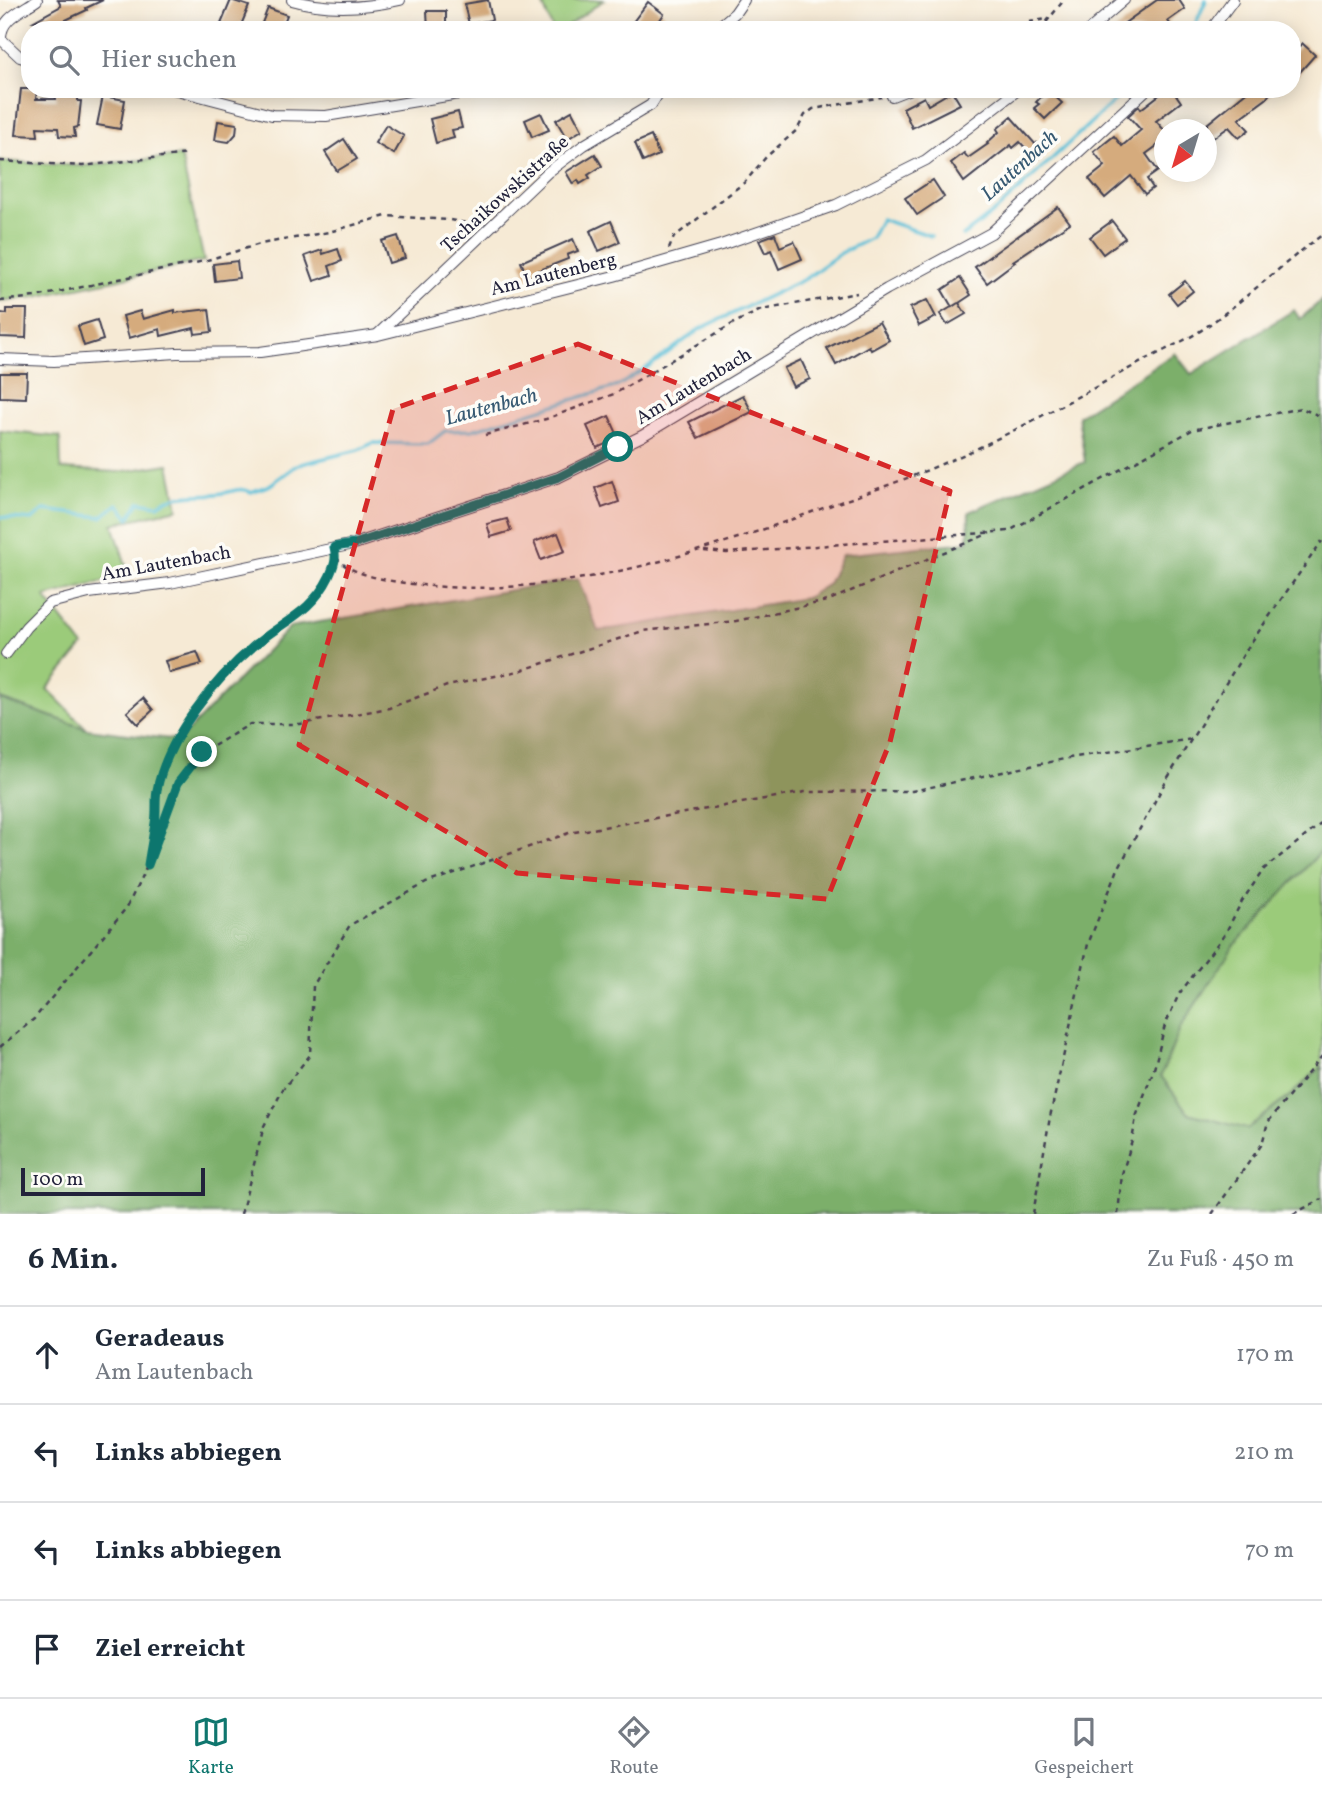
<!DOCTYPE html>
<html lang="de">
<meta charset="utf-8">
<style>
body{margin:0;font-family:Vollkorn,serif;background:#f6f6f7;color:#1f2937}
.compass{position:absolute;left:1154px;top:119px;width:63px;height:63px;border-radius:50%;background:#fff;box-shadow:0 4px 18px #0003;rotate:218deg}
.scale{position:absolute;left:21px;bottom:18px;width:184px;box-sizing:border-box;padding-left:7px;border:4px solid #22223b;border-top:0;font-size:19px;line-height:24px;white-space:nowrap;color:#22223b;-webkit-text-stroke:5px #fdfcf7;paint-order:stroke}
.stop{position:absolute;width:21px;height:21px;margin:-16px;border:5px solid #0f766e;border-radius:50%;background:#fff}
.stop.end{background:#0f766e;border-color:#fff;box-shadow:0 2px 7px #0008}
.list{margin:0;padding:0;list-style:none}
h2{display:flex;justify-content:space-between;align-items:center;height:91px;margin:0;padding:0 28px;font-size:30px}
h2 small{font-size:23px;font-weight:400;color:#747a83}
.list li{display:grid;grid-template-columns:46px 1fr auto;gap:21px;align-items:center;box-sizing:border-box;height:98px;padding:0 28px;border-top:2px solid #e0e1e3}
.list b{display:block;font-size:26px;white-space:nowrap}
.list p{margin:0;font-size:23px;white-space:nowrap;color:#747a83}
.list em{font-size:23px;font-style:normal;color:#747a83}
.icon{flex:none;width:38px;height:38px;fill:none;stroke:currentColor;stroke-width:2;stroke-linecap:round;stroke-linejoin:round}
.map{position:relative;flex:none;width:1322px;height:1214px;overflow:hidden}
.search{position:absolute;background:#fff;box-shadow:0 4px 18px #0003;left:21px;right:21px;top:21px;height:77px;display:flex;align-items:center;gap:18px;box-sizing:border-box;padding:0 24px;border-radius:28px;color:#747a83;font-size:26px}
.sheet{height:483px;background:#fff}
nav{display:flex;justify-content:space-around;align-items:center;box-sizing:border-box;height:98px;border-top:2px solid #e0e1e3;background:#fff;font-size:19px;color:#747a83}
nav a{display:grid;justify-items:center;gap:4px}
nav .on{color:#0f766e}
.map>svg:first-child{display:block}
.green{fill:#9bcb7a;stroke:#5e765a;stroke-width:2}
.forest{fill:#7caf6a;stroke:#4f6852;stroke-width:2}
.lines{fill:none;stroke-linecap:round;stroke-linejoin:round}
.stream{stroke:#5bc0d8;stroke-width:3.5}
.building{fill:#d5ab7d}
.minor-casing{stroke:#424052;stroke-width:12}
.path{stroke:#424052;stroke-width:2.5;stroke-dasharray:5 5;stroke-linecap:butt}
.minor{stroke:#fff;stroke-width:10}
.route{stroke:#0f766e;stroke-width:9}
.marked{fill:#d62828;fill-opacity:0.2;stroke:#d62828;stroke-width:5;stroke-dasharray:14 9;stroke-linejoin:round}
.labels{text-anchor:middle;stroke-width:7;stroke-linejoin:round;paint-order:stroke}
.street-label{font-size:19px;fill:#22223b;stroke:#fdfcf7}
.water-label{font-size:21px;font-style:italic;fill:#365972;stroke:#fdfcf7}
</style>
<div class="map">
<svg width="1322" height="1214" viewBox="0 0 1322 1214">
<rect width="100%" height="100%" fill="#fdfcf7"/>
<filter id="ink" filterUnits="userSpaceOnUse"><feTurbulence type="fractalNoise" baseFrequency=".0143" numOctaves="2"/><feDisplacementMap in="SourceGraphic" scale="14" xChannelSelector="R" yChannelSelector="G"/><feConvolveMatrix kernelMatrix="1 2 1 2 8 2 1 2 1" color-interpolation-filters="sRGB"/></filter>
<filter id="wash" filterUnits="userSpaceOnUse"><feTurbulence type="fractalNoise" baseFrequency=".00686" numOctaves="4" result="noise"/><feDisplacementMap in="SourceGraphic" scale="28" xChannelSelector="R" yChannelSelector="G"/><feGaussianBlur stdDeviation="1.57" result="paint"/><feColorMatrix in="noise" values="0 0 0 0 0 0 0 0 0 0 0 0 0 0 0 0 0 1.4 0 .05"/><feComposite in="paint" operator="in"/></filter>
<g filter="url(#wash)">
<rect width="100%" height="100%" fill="#f6ead5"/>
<!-- green -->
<g class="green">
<polygon points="541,0 604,0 562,30 553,30"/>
<polygon points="181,156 204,261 35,297 0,301 0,161 82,166"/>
<polygon points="0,431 60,437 61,469 118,472 169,464 178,509 113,524 129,575 45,597 83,646 47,689 87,729 0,699"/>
<polygon points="1322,850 1322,1066 1292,1094 1247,1130 1188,1113 1161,1076 1180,1028 1232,947"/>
</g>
<!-- forest -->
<polygon class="forest" points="1322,300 1322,850 1232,948 1180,1028 1161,1076 1188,1113 1247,1129 1292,1094 1322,1066 1322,1214 0,1214 0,699 87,729 179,740 290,627 578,579 598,631 806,598 828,584 842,555 968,542 969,512 1085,462 1078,416 1175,353 1191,374 1294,310 1300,319"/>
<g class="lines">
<!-- stream -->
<g class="stream">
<polyline points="1193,30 1206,0"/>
<polyline points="963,236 997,210 1127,89"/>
<path d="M 0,517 L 32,520 L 44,510 L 101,517 L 118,504 L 129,518 L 139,502 L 158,505 C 177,491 202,497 224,493 C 235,491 240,487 251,492 L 270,485 L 297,465 L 358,450 L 373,443 L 428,444 L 445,431 L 472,430 L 618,386 L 654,363 L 700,329 L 805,279 L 841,253 L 871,238 L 881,219 L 931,236"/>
</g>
</g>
<g id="blocks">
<!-- building -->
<g class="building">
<polygon points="58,0 103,0 86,8 87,10 51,27 50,21 34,21 61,6"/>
<polygon points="231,0 249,6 239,30 221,24"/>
<polygon points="488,0 492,20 469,24 464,4"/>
<polygon points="1157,0 1179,0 1185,9 1168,21 1174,30 1115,30"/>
<polygon points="648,2 664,14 653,30 627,30"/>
<polygon points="268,8 287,15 281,30 262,23"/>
<polygon points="427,11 446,11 446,30 428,30"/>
<polygon points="1302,43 1315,55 1292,81 1292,55"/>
<polygon points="21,89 37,89 36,99 56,99 55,90 78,91 78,101 81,101 78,127 74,128 75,137 59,136 58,128 37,127 38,136 16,135"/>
<polygon points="1167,89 1172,89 1181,102 1156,121 1165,131 1165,140 1146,154 1158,171 1147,179 1153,188 1145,194 1131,176 1105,198 1089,179 1105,166 1094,152 1114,136 1122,146 1141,130 1128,116 1139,106 1141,109"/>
<polygon points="1250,89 1273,89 1266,99 1239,119 1249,130 1239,138 1229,127 1207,142 1207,124"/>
<polygon points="1048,90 1062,103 1045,119 1034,108 1039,104 1036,102"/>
<polygon points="952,91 960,104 912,128 903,108 924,97 928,105"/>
<polygon points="103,96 125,100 120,129 97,125"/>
<polygon points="572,111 582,130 567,139 556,120"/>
<polygon points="458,112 462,128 452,130 454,138 436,143 430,119"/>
<polygon points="541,113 549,130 532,137 525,120"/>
<polygon points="1011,117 1036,145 1037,143 1045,152 1036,160 1020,142 1013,148 1011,145 964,182 951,163 964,153 968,158 988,144 987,143 999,132 997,129"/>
<polygon points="218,121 237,124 236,134 229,142 215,140"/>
<polygon points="386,125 404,136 394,154 375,143"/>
<polygon points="651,136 659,155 643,162 635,143"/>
<polygon points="344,139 357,159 337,171 325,152"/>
<polygon points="595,154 602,166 588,175 590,178 580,184 578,180 573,184 566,172"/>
<polygon points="933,180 944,197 917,215 905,198"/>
<polygon points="1058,207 1070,223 1013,261 1015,262 987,283 975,267"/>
<polygon points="611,221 620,242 599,251 590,231"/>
<polygon points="1112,221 1125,238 1103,254 1090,237"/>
<polygon points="775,234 780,247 794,241 802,259 779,269 771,250 765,253 759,240"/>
<polygon points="398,236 405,258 389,263 382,241"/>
<polygon points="573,239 578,251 567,255 568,259 537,271 538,273 528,278 521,262"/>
<polygon points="338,249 342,261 329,266 332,275 314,281 305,256 322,250 323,254"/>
<polygon points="237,261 239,278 215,281 213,264"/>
<polygon points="960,278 971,295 959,303 966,314 947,325 940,314 958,303 952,307 942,290"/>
<polygon points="1185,281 1193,291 1177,304 1169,294"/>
<polygon points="927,300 936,317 919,326 910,308"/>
<polygon points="7,309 27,309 26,338 0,337 0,313 7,314"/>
<polygon points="209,309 212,332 195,334 194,328 161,336 160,329 129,338 123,316 140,311 143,319 175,310 175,313"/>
<polygon points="97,320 103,340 84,346 78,326"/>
<polygon points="879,322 889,340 871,350 869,346 836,365 827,348"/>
<polygon points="801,360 810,379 793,387 784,368"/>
<polygon points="0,373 27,373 26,398 0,397"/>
<polygon points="743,395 752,412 698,438 689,422"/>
<polygon points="609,416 619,438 597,448 587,426"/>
<polygon points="612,481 619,502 602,508 595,488"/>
<polygon points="507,519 511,531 491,537 487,524"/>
<polygon points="558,533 565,551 541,560 534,542"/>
<polygon points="197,652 202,664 169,673 165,661"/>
<polygon points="143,698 153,710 138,724 127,712"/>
</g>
</g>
</g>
<g filter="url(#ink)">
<use href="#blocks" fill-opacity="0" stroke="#424052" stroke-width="2"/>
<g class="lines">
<defs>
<g id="minor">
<path d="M 292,0 C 326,10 365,8 400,0"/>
<polyline points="715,30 735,13 744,0"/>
<polyline points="1089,30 1124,0"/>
<polyline points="1211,30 1233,0"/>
<path d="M 30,60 L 20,57 L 1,39 C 0,19 21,11 37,0"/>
<polyline points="173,89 272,115 326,116 489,89"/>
<polyline points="892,96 910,89"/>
<polyline points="378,334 548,172 584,145 651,105 661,89"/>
<polyline points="0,359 54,361 177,353 260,352 378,335 614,276 721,245 836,205 926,160 1019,89"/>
<polyline points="6,654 26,627 50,603 89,593 170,583 354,544 559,477 642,436 887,289 991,233 1147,89"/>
</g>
</defs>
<!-- minor casing -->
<use href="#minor" class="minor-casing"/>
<!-- path -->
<g class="path">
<polyline points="1029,22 1047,19"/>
<polyline points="1040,30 1064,0"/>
<polyline points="0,161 82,166 188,154"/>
<polyline points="669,249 674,237 745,182 766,157 797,130 805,115 813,109 882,97"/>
<polyline points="0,301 35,297 204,261 260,244 329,232 386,216 450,220 476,225"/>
<polyline points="485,435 546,419 614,394 734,323 761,310 857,293"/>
<polyline points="704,551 727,553 1009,531 1192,430 1301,408 1322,417"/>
<path d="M 336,557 C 350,578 408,584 432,586 C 562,597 692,556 812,512 C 856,496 901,482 944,463 C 995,442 1045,414 1094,388 C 1117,375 1141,362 1165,350 C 1178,343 1192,337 1203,329 C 1245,300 1281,265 1322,235"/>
<polyline points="149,858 156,820 156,791 167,757 178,733 201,702 255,645 294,618 318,597 337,559"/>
<polyline points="147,865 178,783 202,753 250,724 300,724 389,708 447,686 519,671 643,631 736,621 827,601 990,533"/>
<polyline points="0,1047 34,1019 127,907 148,864"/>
<polyline points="241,1214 264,1126 283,1089 310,1055 313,986 350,925 426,883 569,833 805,792 912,791 1069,758 1192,739"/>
<polyline points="1033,1214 1050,1117 1088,944 1118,869 1167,779 1250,644 1322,541"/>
<polyline points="1118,1214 1122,1174 1132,1141 1136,1117 1154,1069 1165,1025 1179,994 1225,934 1242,901 1264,869 1322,823"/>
<polyline points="1212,1214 1262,1144 1268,1122 1322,1056"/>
<polyline points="1293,1214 1322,1199"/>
</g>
<!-- minor -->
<use href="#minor" class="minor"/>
</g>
</g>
<g class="lines" filter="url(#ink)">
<!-- route -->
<path class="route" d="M 202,752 L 178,783 L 148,865 C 150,851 153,837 155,823 C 157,812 155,801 157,790 C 167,738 214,680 255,645 C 282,622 312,612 329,577 C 334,566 337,559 334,547 L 354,544 L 559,477 L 618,447"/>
</g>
<!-- marked area -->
<path class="marked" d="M 578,344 L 950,491 L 890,742 L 827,899 L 517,873 L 299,745 L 393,409 Z"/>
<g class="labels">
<!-- street labels -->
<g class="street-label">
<text transform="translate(504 193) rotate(-42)" y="7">Tschaikowskistraße</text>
<text transform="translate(553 273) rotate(-14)" y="7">Am Lautenberg</text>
<text transform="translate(693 385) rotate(-31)" y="7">Am Lautenbach</text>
<text transform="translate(166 562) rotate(-10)" y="7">Am Lautenbach</text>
</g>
<!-- water labels -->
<g class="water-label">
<text transform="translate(1019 165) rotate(-42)" y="7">Lautenbach</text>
<text transform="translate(491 406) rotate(-15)" y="7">Lautenbach</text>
</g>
</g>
</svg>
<svg class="compass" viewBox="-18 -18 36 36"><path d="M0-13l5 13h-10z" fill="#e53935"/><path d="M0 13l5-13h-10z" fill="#747a83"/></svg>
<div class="scale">100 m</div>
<div class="stop" style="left:618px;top:447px"></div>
<div class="stop end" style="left:202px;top:752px"></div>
<div class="search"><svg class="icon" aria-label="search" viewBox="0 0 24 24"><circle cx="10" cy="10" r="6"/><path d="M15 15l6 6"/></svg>Hier suchen</div>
</div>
<section class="sheet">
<h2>6 Min.<small>Zu Fuß · 450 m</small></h2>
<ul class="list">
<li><svg class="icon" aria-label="ahead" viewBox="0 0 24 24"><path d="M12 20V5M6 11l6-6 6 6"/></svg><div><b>Geradeaus</b><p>Am Lautenbach</p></div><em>170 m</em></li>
<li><svg class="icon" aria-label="left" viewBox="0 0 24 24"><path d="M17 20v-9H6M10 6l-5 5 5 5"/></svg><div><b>Links abbiegen</b></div><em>210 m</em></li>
<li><svg class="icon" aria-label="left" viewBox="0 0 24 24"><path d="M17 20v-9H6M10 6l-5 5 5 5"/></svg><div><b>Links abbiegen</b></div><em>70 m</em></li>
<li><svg class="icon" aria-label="arrive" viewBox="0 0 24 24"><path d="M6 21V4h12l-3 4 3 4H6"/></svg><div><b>Ziel erreicht</b></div></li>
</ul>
</section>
<nav>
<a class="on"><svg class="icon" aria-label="map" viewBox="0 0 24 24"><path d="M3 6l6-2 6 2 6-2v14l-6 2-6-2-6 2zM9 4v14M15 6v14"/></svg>Karte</a>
<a><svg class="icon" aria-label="directions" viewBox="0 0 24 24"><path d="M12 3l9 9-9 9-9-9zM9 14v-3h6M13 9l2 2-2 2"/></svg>Route</a>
<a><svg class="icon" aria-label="saved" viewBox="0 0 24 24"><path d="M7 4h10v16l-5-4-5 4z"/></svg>Gespeichert</a>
</nav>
